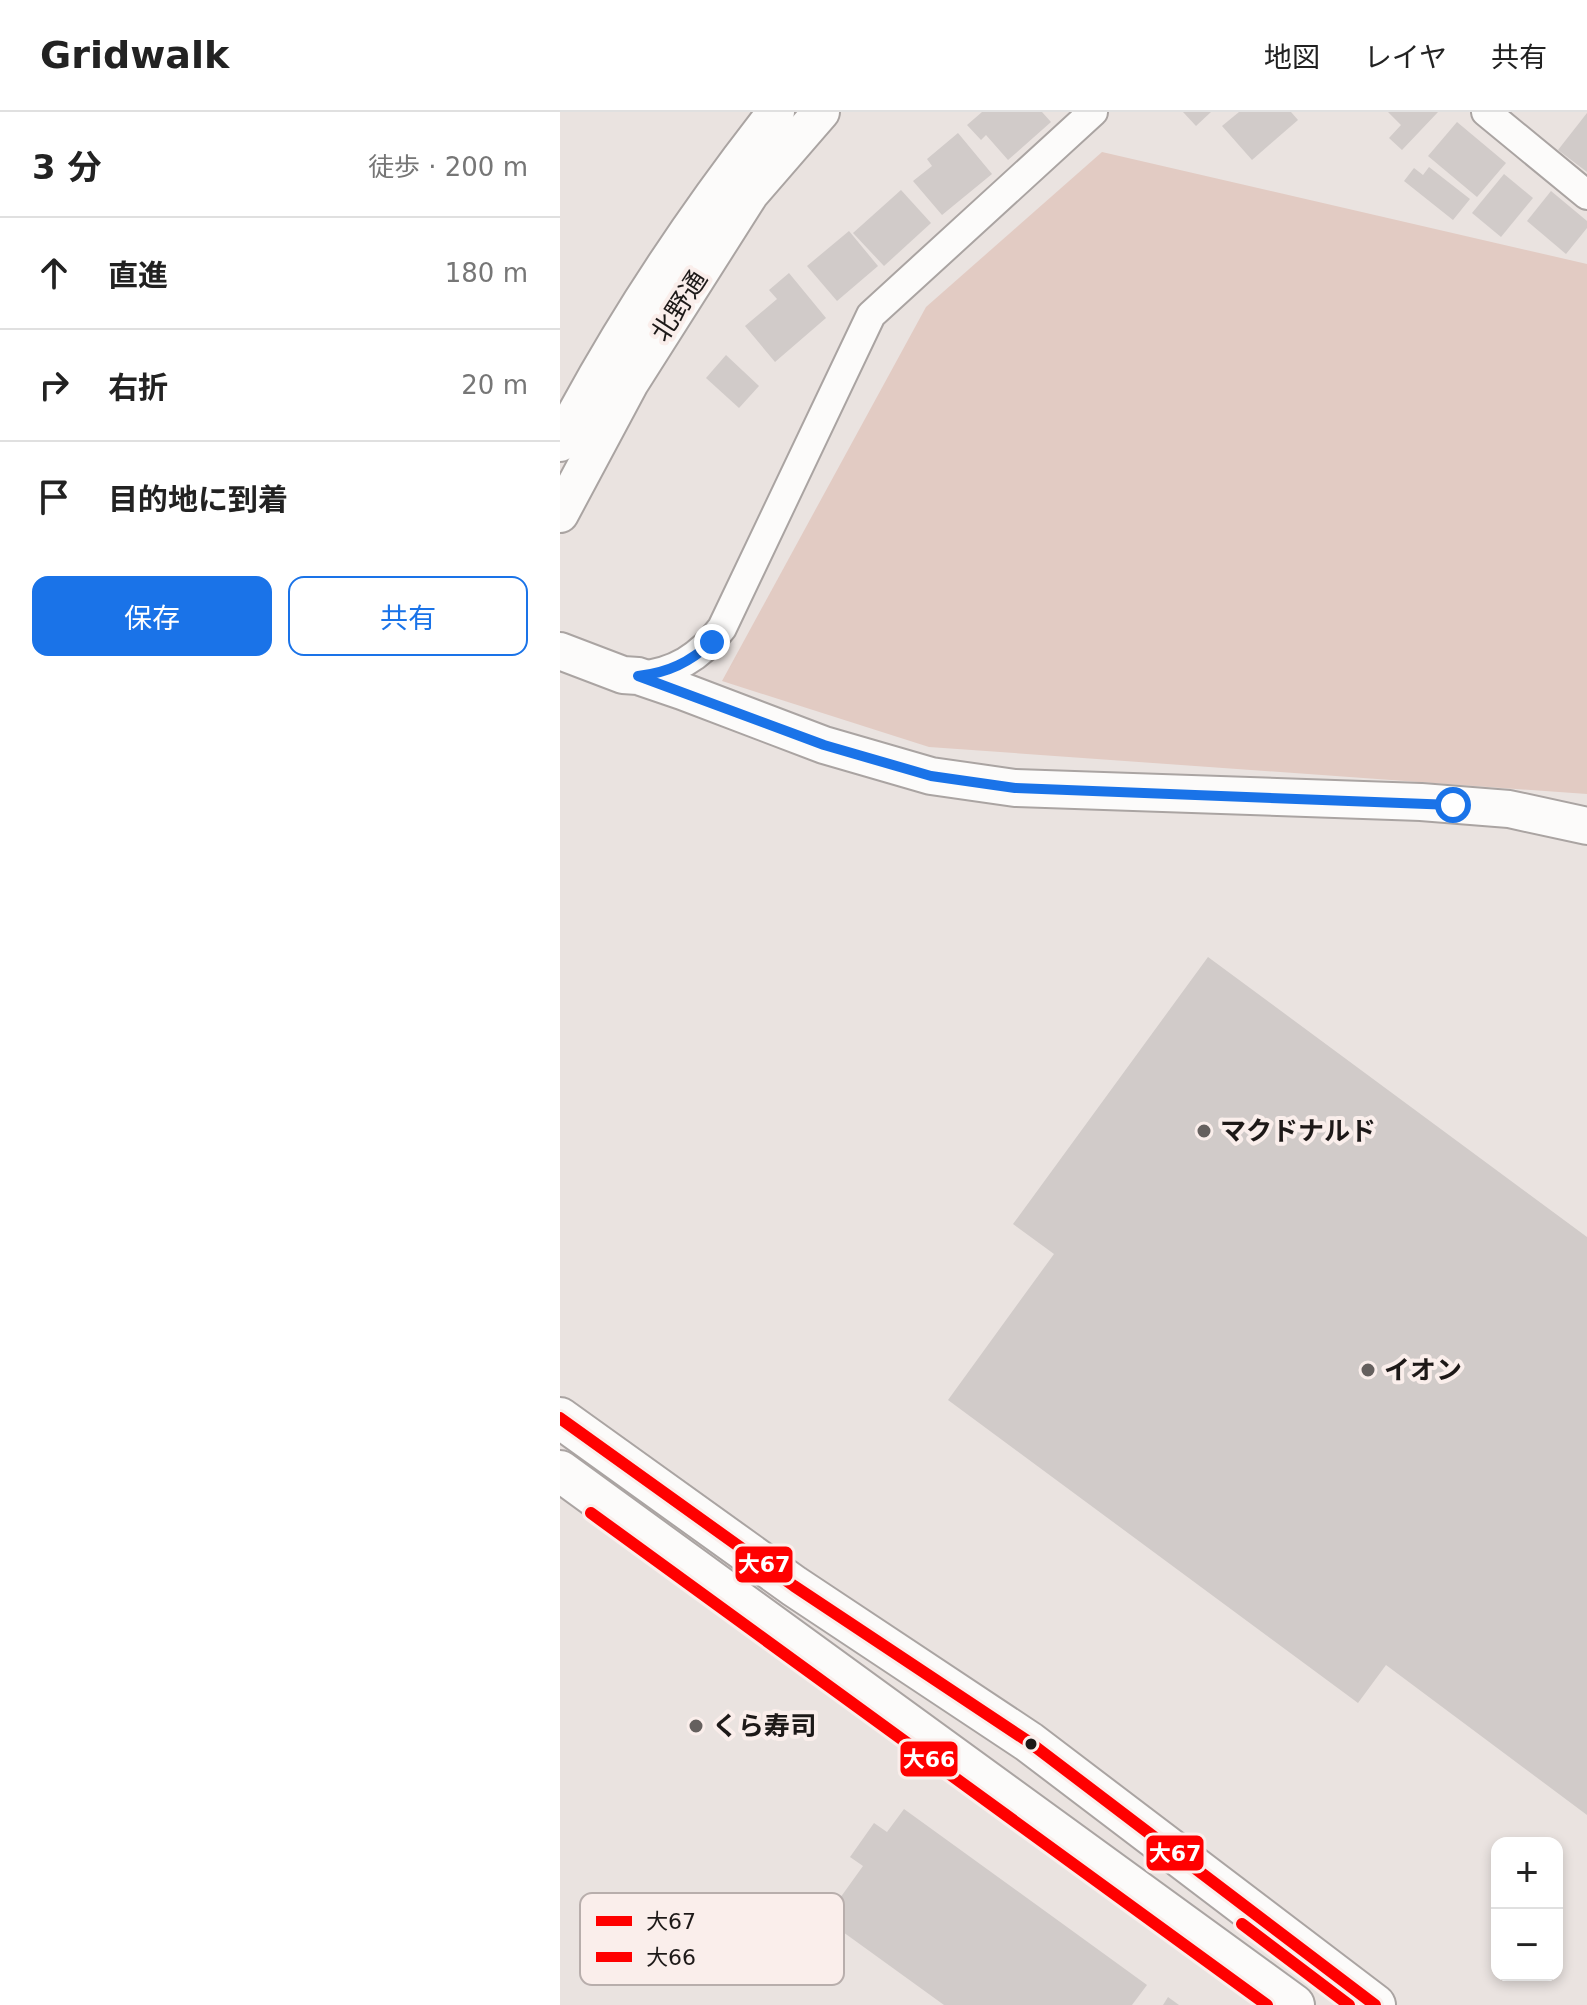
<!DOCTYPE html>
<html lang="ja">
<meta charset="utf-8">
<style>
body{margin:0;font-family:"DejaVu Sans","Noto Sans JP",sans-serif;background:#f2f2f2;color:#222}
.controls{position:absolute;right:24px;bottom:24px;display:grid;overflow:hidden;border-radius:16px;box-shadow:0 4px 12px #0003}
.controls button{width:72px;height:72px;display:grid;place-items:center;padding:0;border:0;border-bottom:2px solid #e0e0e0;background:#fff;color:#222;font:40px sans-serif}
.stop{position:absolute;width:24px;height:24px;margin:-18px;border:6px solid #1a73e8;border-radius:50%;background:#fff}
.stop.end{background:#1a73e8;border-color:#fff;box-shadow:0 2px 8px #0008}
.list{margin:0;padding:0;list-style:none}
h2{display:flex;justify-content:space-between;align-items:center;height:104px;margin:0;padding:0 32px;font-size:34px}
h2 small{font-size:26px;font-weight:400;color:#767676}
.list li{display:grid;grid-template-columns:52px 1fr auto;gap:24px;align-items:center;box-sizing:border-box;height:112px;padding:0 32px;border-top:2px solid #e0e0e0}
.list b{display:block;font-size:30px;white-space:nowrap}
.list em{font-size:26px;font-style:normal;color:#767676}
.actions{display:flex;gap:16px;padding:24px 32px}
.actions a{flex:1;padding:18px 0;border:2px solid #1a73e8;border-radius:16px;text-align:center;font-size:28px;color:#1a73e8}
.actions .main{background:#1a73e8;color:#fff}
.icon{flex:none;width:44px;height:44px;fill:none;stroke:currentColor;stroke-width:2;stroke-linecap:round;stroke-linejoin:round}
.map{position:relative;flex:none;width:1027px;height:1893px;overflow:hidden}
header{display:flex;align-items:center;gap:48px;box-sizing:border-box;height:112px;padding:0 40px;background:#fff;border-bottom:2px solid #e0e0e0}
header strong{font-size:38px}
nav{display:flex;gap:44px;margin-inline-start:auto;font-size:28px}
main{display:flex}
aside{flex:1;background:#fff}
.map>svg:first-child{display:block}
.green{fill:#e2cbc3}
.building{fill:#d1cbc9}
.lines{fill:none;stroke-linecap:round;stroke-linejoin:round}
.minor-casing{stroke:#aaa4a2;stroke-width:32}
.tertiary-casing{stroke:#aaa4a2;stroke-width:40}
.secondary-casing{stroke:#aaa4a2;stroke-width:44}
.minor{stroke:#fcfbfa;stroke-width:28}
.tertiary{stroke:#fcfbfa;stroke-width:36}
.secondary{stroke:#fcfbfa;stroke-width:40}
.bus-1-casing{stroke:#faeeeb;stroke-width:18}
.bus-2-casing{stroke:#faeeeb;stroke-width:18}
.bus-1{stroke:#f00;stroke-width:12}
.bus-2{stroke:#f00;stroke-width:12}
.route{stroke:#1a73e8;stroke-width:10}
.poi-dot{fill:#65605e;stroke:#faeeeb;stroke-width:3}
.bus-dot{fill:#1d1918;stroke:#faeeeb;stroke-width:3}
.labels{text-anchor:middle;stroke-width:8;stroke-linejoin:round;paint-order:stroke}
.street-label{font-size:26px;fill:#1d1918;stroke:#faeeeb}
.poi-label{font-size:26px;font-weight:bold;fill:#1d1918;stroke:#faeeeb;text-anchor:start}
.key{fill:#faeeeb;stroke:#b8aeac;stroke-width:2}
.key-label{font-size:22px;fill:#1d1918}
.line-badge{stroke:#faeeeb;stroke-width:3}
.badge-label{font-size:22px;text-anchor:middle;font-weight:bold;fill:#fff}
</style>
<header>
<strong>Gridwalk</strong>
<nav><a>地図</a><a>レイヤ</a><a>共有</a></nav>
</header>
<main>
<aside>
<h2>3 分<small>徒歩 · 200 m</small></h2>
<ul class="list">
<li><svg class="icon" aria-label="ahead" viewBox="0 0 24 24"><path d="M12 20V5M6 11l6-6 6 6"/></svg><div><b>直進</b></div><em>180 m</em></li>
<li><svg class="icon" aria-label="right" viewBox="0 0 24 24"><path d="M7 20v-9h11M14 6l5 5-5 5"/></svg><div><b>右折</b></div><em>20 m</em></li>
<li><svg class="icon" aria-label="arrive" viewBox="0 0 24 24"><path d="M6 21V4h12l-3 4 3 4H6"/></svg><div><b>目的地に到着</b></div></li>
</ul>
<div class="actions"><a class="main">保存</a><a>共有</a></div>
</aside>
<div class="map">
<svg width="1027" height="1893" viewBox="0 0 1027 1893">
<rect width="100%" height="100%" fill="#eae3e0"/>
<!-- green -->
<polygon class="green" points="542,40 1027,152 1027,682 369,635 162,569 366,195"/>
<!-- building -->
<g class="building">
<polygon points="422,0 482,0 491,10 448,48 426,23 421,28 407,13"/>
<polygon points="623,0 651,0 636,14"/>
<polygon points="679,0 731,0 738,8 692,48 662,14"/>
<polygon points="828,0 878,0 842,38 829,26 841,13"/>
<polygon points="1027,1 1027,60 998,38"/>
<polygon points="897,10 946,51 917,85 868,44"/>
<polygon points="398,21 432,62 382,103 353,69 372,54 367,47"/>
<polygon points="869,55 910,87 893,108 844,69 854,56 863,63"/>
<polygon points="944,62 973,86 941,125 912,101"/>
<polygon points="341,78 371,111 324,154 293,121"/>
<polygon points="991,79 1027,109 1027,116 1006,142 967,109"/>
<polygon points="289,119 318,154 277,189 247,154"/>
<polygon points="229,161 266,206 215,250 185,214 217,187 209,178"/>
<polygon points="166,243 199,274 179,296 146,266"/>
<polygon points="648,845 1027,1125 1027,1703 826,1553 798,1591 388,1288 494,1142 453,1112"/>
<polygon points="344,1697 587,1873 572,1893 384,1893 265,1807 303,1754 290,1745 314,1711 327,1720"/>
<polygon points="608,1885 619,1893 603,1893"/>
</g>
<g class="lines">
<defs>
<g id="minor">
<polyline points="926,0 1027,83"/>
<path d="M 78,564 C 114,561 140,545 162,516 L 311,203 L 533,0"/>
</g>
<g id="tertiary">
<path d="M 0,331 C 61,214 135,103 216,0"/>
<polyline points="0,402 70,271 190,82 261,0"/>
<polyline points="0,539 63,563 78,564 122,579 264,633 371,664 455,676 861,690 949,697 1027,714"/>
</g>
<g id="secondary">
<polyline points="0,1306 234,1474 469,1630 815,1893"/>
<polyline points="0,1359 734,1893"/>
</g>
</defs>
<!-- minor casing -->
<use href="#minor" class="minor-casing"/>
<!-- tertiary casing -->
<use href="#tertiary" class="tertiary-casing"/>
<!-- secondary casing -->
<use href="#secondary" class="secondary-casing"/>
<!-- minor -->
<use href="#minor" class="minor"/>
<!-- tertiary -->
<use href="#tertiary" class="tertiary"/>
<!-- secondary -->
<use href="#secondary" class="secondary"/>
<defs>
<polyline id="bus-1" points="0,1306 234,1474 469,1630 815,1893"/>
<g id="bus-2">
<polyline points="31,1401 707,1893"/>
<polyline points="682,1812 789,1893"/>
</g>
</defs>
<!-- bus-1 casing -->
<use href="#bus-1" class="bus-1-casing"/>
<!-- bus-2 casing -->
<use href="#bus-2" class="bus-2-casing"/>
<!-- bus-1 -->
<use href="#bus-1" class="bus-1"/>
<!-- bus-2 -->
<use href="#bus-2" class="bus-2"/>
</g>
<g class="lines">
<!-- route -->
<path class="route" d="M 152,530 C 130,550 108,561 78,564 L 264,633 L 371,664 L 455,676 L 893,693"/>
</g>
<!-- markers -->
<g class="poi-dot">
<circle cx="644" cy="1019" r="8"/>
<circle cx="808" cy="1258" r="8"/>
<circle cx="136" cy="1614" r="8"/>
</g>
<circle class="bus-dot" cx="471" cy="1632" r="7"/>
<g class="labels">
<!-- street labels -->
<g class="street-label">
<text transform="translate(119 194) rotate(-57)" y="9">北野通</text>
</g>
<!-- poi labels -->
<g class="poi-label">
<text x="660" y="1028">マクドナルド</text>
<text x="824" y="1267">イオン</text>
<text x="152" y="1623">くら寿司</text>
</g>
</g>
<!-- legend -->
<rect x="20" y="1781" width="264" height="92" rx="12" class="key"/>
<rect x="36" y="1804" width="36" height="10" fill="#f00"/>
<rect x="36" y="1840" width="36" height="10" fill="#f00"/>
<g class="key-label">
<text x="86" y="1817">大67</text>
<text x="86" y="1853">大66</text>
</g>
<g class="line-badge">
<rect x="174" y="1433" width="60" height="39" rx="8" fill="#f00"/>
<rect x="339" y="1628" width="60" height="38" rx="8" fill="#f00"/>
<rect x="585" y="1722" width="60" height="38" rx="8" fill="#f00"/>
</g>
<g class="badge-label">
<text x="204" y="1460">大67</text>
<text x="369" y="1655">大66</text>
<text x="615" y="1749">大67</text>
</g>
</svg>
<div class="controls">
<button>+</button>
<button>−</button>
</div>
<div class="stop" style="left:893px;top:693px"></div>
<div class="stop end" style="left:152px;top:530px"></div>
</div>
</main>
